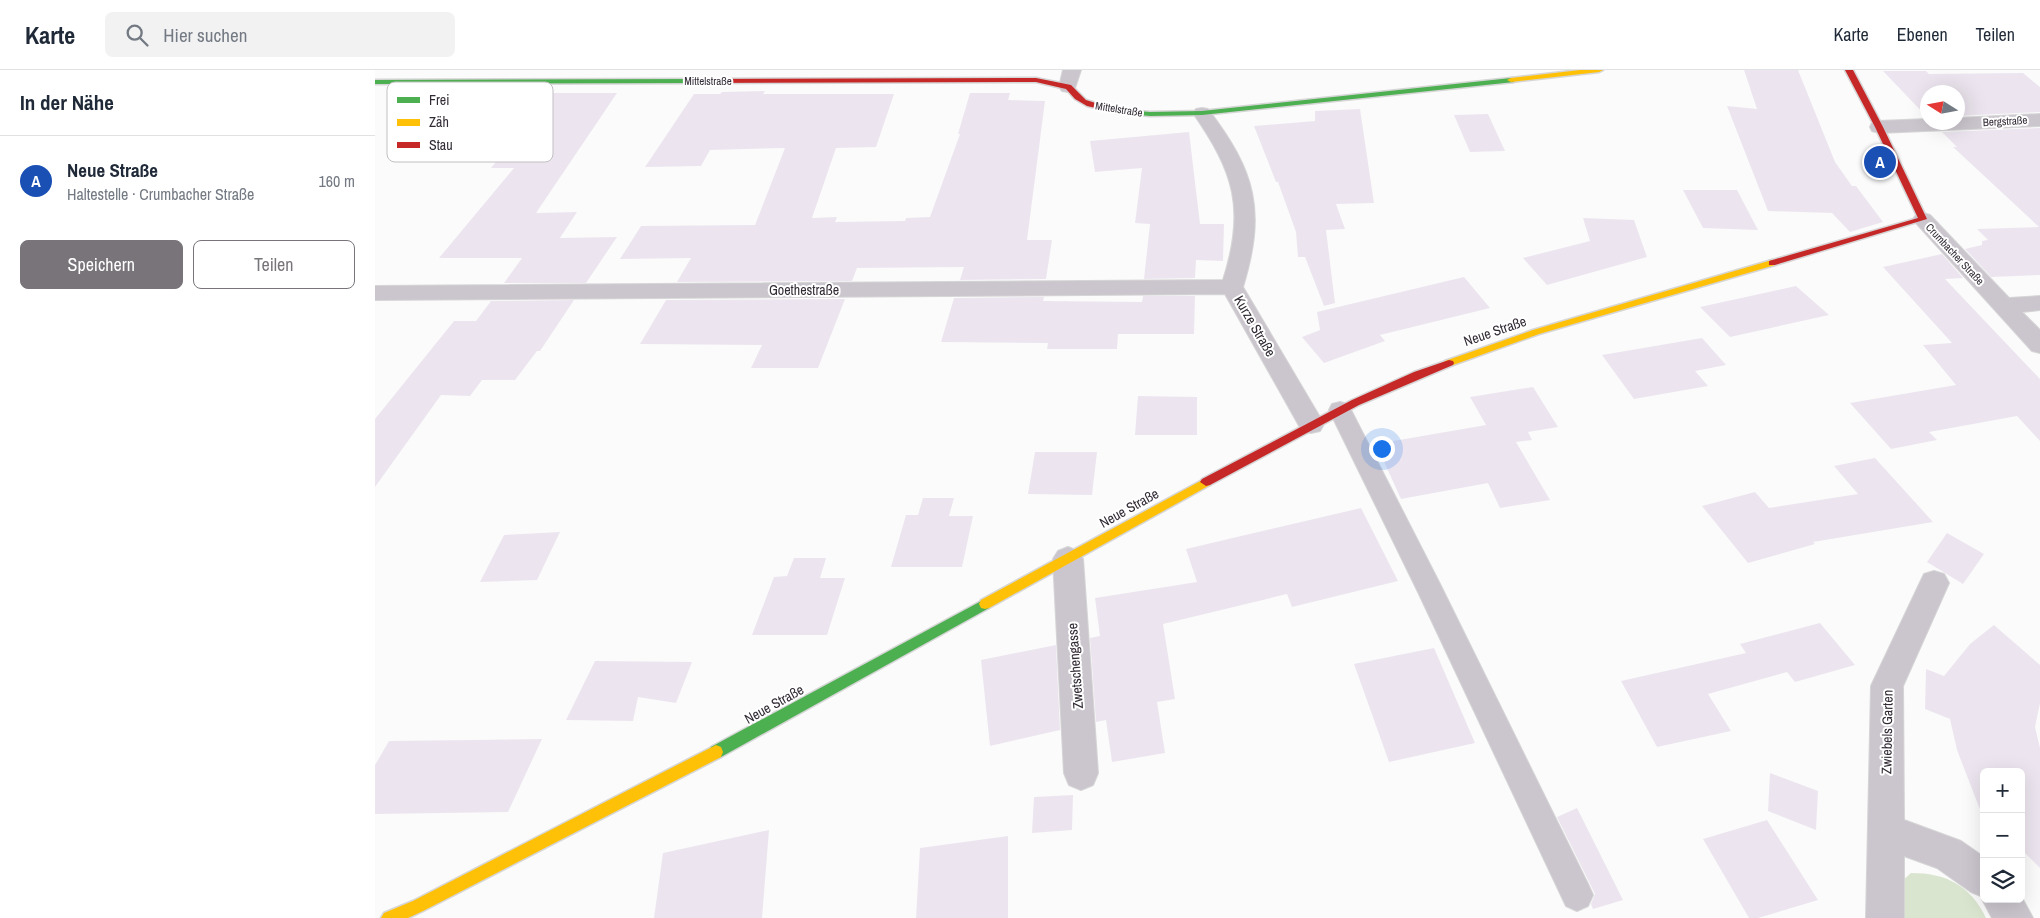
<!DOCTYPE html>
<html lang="de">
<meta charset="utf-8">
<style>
body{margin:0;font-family:"Archivo Narrow",sans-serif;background:#f2f2f3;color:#1f2937}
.controls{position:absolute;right:15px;bottom:15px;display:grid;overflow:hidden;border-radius:8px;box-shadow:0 5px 20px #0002}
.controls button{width:45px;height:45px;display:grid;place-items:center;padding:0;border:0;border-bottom:1px solid #e0e1e3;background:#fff;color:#1f2937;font:25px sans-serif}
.compass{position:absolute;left:1545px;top:15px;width:45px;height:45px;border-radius:50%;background:#fff;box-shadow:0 5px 20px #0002;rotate:281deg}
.you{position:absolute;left:1006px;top:378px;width:18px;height:18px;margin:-12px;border:4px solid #fff;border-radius:50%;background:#1a73e8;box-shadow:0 0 0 8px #1a73e833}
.badge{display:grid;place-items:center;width:32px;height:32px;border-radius:50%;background:#78747a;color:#fff;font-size:16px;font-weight:700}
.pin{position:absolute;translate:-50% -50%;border:2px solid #fff;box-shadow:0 1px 5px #0006}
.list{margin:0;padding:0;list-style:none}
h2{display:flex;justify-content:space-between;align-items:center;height:65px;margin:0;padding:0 20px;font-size:21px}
h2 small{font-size:16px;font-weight:400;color:#747a83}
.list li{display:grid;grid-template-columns:32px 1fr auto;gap:15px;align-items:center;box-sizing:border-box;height:90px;padding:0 20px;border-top:1px solid #e0e1e3}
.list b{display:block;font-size:19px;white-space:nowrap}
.list p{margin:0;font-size:16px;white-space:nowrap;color:#747a83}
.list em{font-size:16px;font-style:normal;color:#747a83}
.actions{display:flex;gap:10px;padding:15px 20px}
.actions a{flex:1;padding:11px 0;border:1px solid #78747a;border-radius:8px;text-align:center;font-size:18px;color:#78747a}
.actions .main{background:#78747a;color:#fff}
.icon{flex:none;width:28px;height:28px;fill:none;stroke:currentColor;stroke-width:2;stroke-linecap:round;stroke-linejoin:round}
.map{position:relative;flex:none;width:1665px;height:848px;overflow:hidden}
header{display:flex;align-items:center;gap:30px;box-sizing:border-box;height:70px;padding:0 25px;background:#fff;border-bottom:1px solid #e0e1e3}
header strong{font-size:24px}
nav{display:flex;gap:28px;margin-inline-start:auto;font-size:18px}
.search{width:350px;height:45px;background:#f2f2f3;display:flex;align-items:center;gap:12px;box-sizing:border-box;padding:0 18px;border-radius:8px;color:#747a83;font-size:19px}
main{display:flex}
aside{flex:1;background:#fff}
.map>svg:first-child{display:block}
.green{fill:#dae5cf}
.building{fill:#ece5ef}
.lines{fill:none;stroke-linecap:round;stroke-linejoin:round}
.lane-casing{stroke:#d7d6d7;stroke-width:2}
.street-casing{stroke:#d7d6d7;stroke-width:2}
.fast-casing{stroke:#d7d6d7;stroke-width:3}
.slow-casing{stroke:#d7d6d7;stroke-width:3}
.jam-casing{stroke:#d7d6d7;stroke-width:3}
.lane{fill:#cbc5cd;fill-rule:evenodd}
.street{fill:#cbc5cd;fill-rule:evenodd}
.fast{fill:#4caf50;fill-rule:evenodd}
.slow{fill:#ffc107;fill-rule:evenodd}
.jam{fill:#c62828;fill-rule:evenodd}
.labels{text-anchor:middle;stroke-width:4;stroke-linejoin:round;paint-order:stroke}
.far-street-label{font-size:11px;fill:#322b35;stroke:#fff}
.street-label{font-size:14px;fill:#322b35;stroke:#fff}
.key{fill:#fff;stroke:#c2bfc2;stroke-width:1}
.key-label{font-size:14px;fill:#322b35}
</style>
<header>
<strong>Karte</strong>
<div class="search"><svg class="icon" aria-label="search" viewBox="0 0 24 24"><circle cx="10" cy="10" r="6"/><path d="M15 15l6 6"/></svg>Hier suchen</div>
<nav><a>Karte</a><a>Ebenen</a><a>Teilen</a></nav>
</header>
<main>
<aside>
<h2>In der Nähe<small></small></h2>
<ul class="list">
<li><span class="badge" style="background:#1a4fb4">A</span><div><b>Neue Straße</b><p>Haltestelle · Crumbacher Straße</p></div><em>160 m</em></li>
</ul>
<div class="actions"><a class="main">Speichern</a><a>Teilen</a></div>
</aside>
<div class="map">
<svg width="1665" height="848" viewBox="0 0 1665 848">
<rect width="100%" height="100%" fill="#fbfbfb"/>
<!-- green -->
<path class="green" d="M 1536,803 C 1571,803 1595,815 1611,848 L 1521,848 L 1525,813 Z"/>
<!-- building -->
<g class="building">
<polygon points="1369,0 1423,0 1460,92 1477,116 1481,116 1508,152 1475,162 1457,143 1393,141 1352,36 1382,39"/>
<polygon points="1508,1 1551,1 1554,4 1648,3 1665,17 1665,42 1582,46 1582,22 1552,22 1552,47"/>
<polygon points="390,21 388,24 519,24 501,77 461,78 437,148 462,147 460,152 530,151 531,148 555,147 585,64 583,64 595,23 635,23 633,30 670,31 652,170 677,170 671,209 585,210 589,197 482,198 477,211 302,212 316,188 245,189 266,156 380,155 410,78 335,80 326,96 270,97 319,24 345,24 347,22"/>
<polygon points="93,23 242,23 161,143 202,142 185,168 242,167 211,213 129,213 147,188 64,188 139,98 116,98 131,79 35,81"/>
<polygon points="985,39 999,133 961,134 970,159 951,160 960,233 949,236 930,187 923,187 921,162 903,112 901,112 879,56 940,51 940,41"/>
<polygon points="1113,44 1130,81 1095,82 1079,45"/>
<polygon points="1665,58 1665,205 1616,207 1590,179 1607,175 1607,171 1613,170 1602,159 1664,157 1578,77 1582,77 1567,62"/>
<polygon points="814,62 825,154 849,154 848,191 821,190 820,208 769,209 775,154 760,153 767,98 720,102 715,71"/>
<polygon points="1308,120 1362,120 1383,160 1328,158"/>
<polygon points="1208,148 1259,150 1272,187 1172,215 1148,188 1215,171"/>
<polygon points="1567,184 1588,208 1570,209 1665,309 1665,371 1642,346 1554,362 1562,370 1516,379 1475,333 1581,315 1548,275 1577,273 1508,197"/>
<polygon points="1089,207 1115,238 1005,265 1010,271 949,293 927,267 945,260 942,242"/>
<polygon points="1421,216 1454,245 1355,267 1325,237"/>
<polygon points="768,226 820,226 819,264 743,264 742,279 672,279 673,273 566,272 579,228 669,227 668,231 767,232"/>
<polygon points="470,229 443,298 376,298 387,275 265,274 291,230"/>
<polygon points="199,230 165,281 162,281 140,310 107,310 95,326 66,325 0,417 0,349 79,251 101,251 116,231"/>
<polygon points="1327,268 1351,295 1320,301 1333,316 1259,329 1227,285"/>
<polygon points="1158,317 1183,357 1153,362 1157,370 1141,372 1175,430 1125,438 1113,413 1026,429 1001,374 1111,355 1095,327"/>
<polygon points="763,326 822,327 822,365 760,365"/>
<polygon points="660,382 722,382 717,425 653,424"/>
<polygon points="1500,388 1558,452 1438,472 1440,474 1373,493 1327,436 1380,422 1394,438 1483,424 1459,396"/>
<polygon points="548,428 579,428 574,446 598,446 587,497 516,497 531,445 543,445"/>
<polygon points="986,438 1023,511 917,537 912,524 788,554 800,629 782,632 790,683 737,692 731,650 721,652 715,568 725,566 720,528 822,512 811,479"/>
<polygon points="185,462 162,510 105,512 129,465"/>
<polygon points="1572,463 1609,484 1588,514 1552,492"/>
<polygon points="419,488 451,488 445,508 470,508 452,565 377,565 399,507 412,506"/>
<polygon points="1445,553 1480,595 1420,612 1412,602 1333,624 1356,661 1282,677 1246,611 1371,583 1365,574"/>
<polygon points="1619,555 1665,595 1665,633 1660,657 1665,678 1665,798 1646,779 1646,702 1609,702 1609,742 1604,737 1582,680 1575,649 1550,639 1551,599 1569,606 1595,574"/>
<polygon points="681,575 685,660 615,676 606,590"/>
<polygon points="1059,578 1100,673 1014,692 979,594"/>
<polygon points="220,591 317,592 301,633 263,627 258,651 191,650"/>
<polygon points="167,669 133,742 0,744 0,695 14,671"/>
<polygon points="1395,703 1443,721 1441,760 1393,741"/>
<polygon points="698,725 697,760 657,763 659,727"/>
<polygon points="1202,738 1248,830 1218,839 1216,834 1220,824 1182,747"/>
<polygon points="1392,750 1443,830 1383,848 1374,848 1328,769"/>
<polygon points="394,760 387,848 279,848 288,783"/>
<polygon points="633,766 633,848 541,848 545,778"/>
</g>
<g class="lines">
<defs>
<polygon id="lane" points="965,332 973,334 976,340 1065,514 1213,814 1218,825 1213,836 1202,841 1191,836 1043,522 954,340 957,334"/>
<g id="street">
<polygon points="688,0 706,0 699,21 693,22 687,21 684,17"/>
<path d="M 827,38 L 833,39 C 881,102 891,141 868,217 L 949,354 L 945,361 L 936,363 L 927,361 L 850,224 L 0,230 L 0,216 L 848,210 C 871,139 859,102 818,43 L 821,39 Z"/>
<polygon points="1665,44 1665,56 1504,63 1497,61 1495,57 1497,53 1504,51 1552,49 1552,52 1582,52 1582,48"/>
<polygon points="1548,143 1555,145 1634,228 1665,226 1665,240 1647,242 1665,260 1665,283 1657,281 1541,153 1538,149 1541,145"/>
<polygon points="693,477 703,481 708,489 723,703 718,715 706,720 694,715 689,703 678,489 683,481"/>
<polygon points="1559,501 1569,504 1574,513 1528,616 1529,750 1586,771 1609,787 1609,829 1646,829 1646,826 1658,848 1617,848 1607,829 1608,827 1596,822 1562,798 1529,786 1529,848 1491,848 1496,616 1549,504"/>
</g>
<g id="fast">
<polygon points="1136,8 1139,8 1139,12 827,45 775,46 742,43 738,41 742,39 775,42 827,41"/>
<polygon points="325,9 326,11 322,13 0,14 0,10"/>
<polygon points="610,529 614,530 616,534 614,538 346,687 341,689 336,687 334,682 336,677"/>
</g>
<g id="slow">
<polygon points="1205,0 1228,0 1224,2 1136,12 1132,10 1136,8"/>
<polygon points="1397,190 1400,191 1400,195 1164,264 1078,295 1070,295 1069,293 1070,291 1158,260"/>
<polygon points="831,408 837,412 835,415 614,538 610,539 606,538 604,534 606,530"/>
<polygon points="341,675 346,677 348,682 346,687 48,841 33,848 6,848 9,843 38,831"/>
</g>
<g id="jam">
<polygon points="1470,0 1478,0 1508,57 1552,149 1400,195 1394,195 1394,191 1543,148 1500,57"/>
<polygon points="661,8 696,15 711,30 746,41 742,43 712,36 700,29 691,19 661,12 322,13 318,11 322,9"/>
<polygon points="1074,290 1078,291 1079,293 1078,295 984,335 835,415 831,416 825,412 827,409 977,330 1039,302"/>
</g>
</defs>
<!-- lane casing -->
<use href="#lane" class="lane-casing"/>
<!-- street casing -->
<use href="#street" class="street-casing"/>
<!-- fast casing -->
<use href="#fast" class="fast-casing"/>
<!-- slow casing -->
<use href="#slow" class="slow-casing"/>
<!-- jam casing -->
<use href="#jam" class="jam-casing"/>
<!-- lane -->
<use href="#lane" class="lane"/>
<!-- street -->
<use href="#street" class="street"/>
<!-- fast -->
<use href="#fast" class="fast"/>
<!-- slow -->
<use href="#slow" class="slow"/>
<!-- jam -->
<use href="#jam" class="jam"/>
</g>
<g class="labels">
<!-- far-street labels -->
<g class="far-street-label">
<text x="333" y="15">Mittelstraße</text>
<text transform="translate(744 39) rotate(9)" y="4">Mittelstraße</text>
<text transform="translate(1630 51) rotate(-3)" y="4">Bergstraße</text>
<text transform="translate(1580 184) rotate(47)" y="4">Crumbacher Straße</text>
</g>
<!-- street labels -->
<g class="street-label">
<text x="429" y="225">Goethestraße</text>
<text transform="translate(880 256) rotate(60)" y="5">Kurze Straße</text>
<text transform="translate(1120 261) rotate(-19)" y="5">Neue Straße</text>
<text transform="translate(754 438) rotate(-29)" y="5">Neue Straße</text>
<text transform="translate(700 596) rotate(-94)" y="5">Zwetschengasse</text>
<text transform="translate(399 634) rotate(-29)" y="5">Neue Straße</text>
<text transform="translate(1512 662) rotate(-89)" y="5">Zwiebels Garten</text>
</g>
</g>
<!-- legend -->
<rect x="12" y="12" width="166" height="80" rx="8" class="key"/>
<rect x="22" y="27" width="23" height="6" fill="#4caf50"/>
<rect x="22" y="49" width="23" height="7" fill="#ffc107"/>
<rect x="22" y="72" width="23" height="6" fill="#c62828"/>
<g class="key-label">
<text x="54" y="35">Frei</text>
<text x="54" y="57">Zäh</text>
<text x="54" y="80">Stau</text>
</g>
</svg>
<div class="controls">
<button>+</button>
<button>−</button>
<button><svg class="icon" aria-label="layers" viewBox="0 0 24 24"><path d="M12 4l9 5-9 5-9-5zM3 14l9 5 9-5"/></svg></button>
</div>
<svg class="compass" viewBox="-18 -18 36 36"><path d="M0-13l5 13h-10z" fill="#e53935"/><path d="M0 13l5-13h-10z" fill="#747a83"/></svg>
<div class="you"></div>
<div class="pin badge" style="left:1505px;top:92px;background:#1a4fb4">A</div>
</div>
</main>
